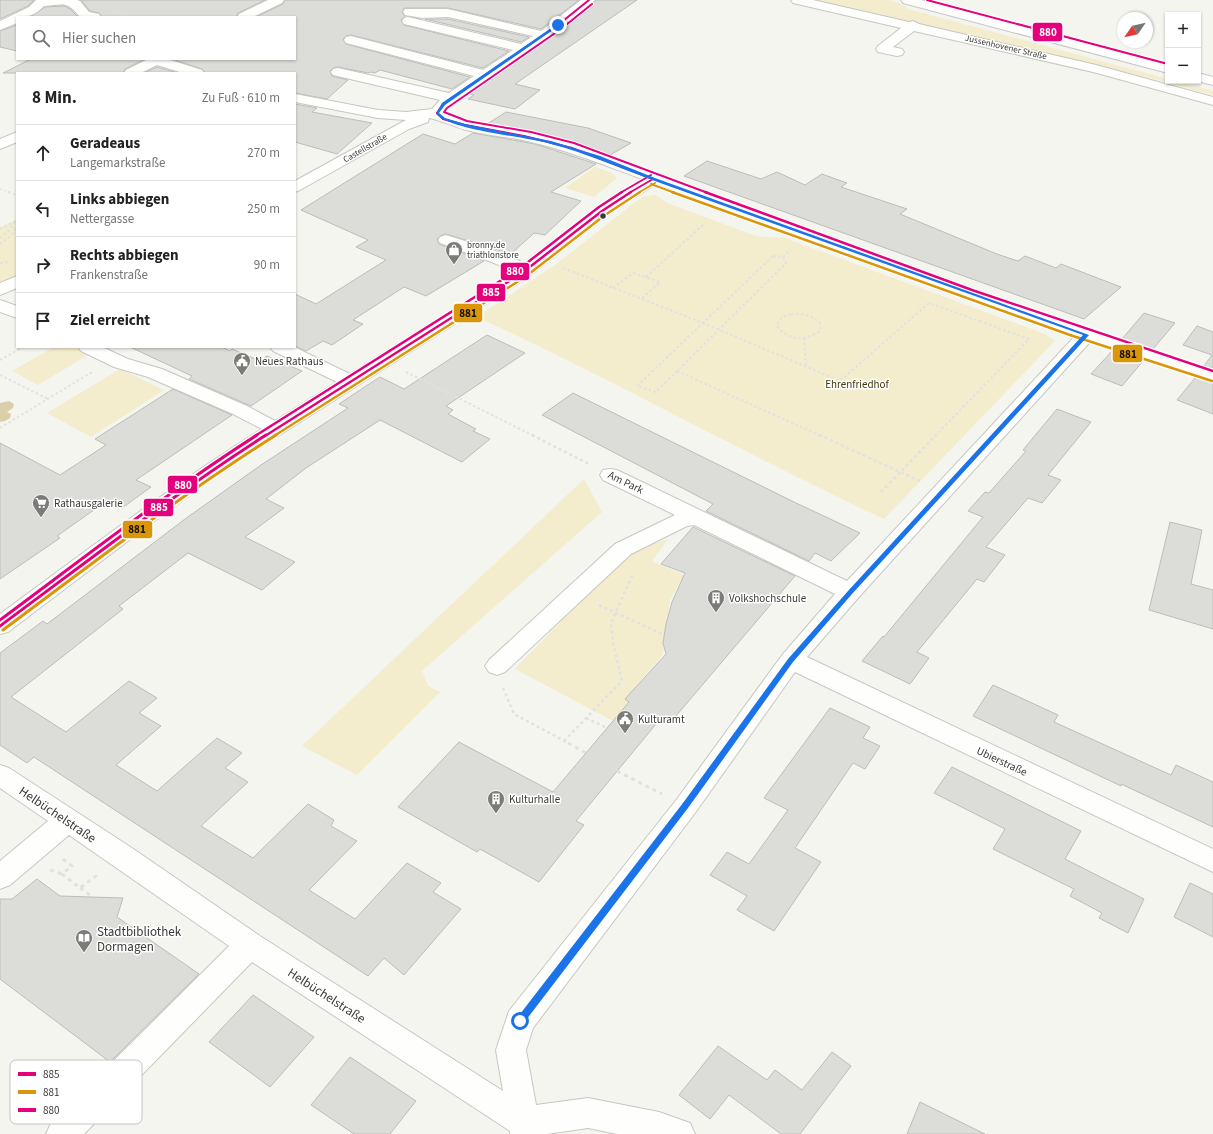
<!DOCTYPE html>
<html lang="de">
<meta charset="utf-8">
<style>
body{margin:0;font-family:"Source Sans 3",sans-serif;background:#f2f2f2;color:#222}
.controls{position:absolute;right:12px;top:12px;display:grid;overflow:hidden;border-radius:0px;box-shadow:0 1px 3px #0004}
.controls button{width:36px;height:36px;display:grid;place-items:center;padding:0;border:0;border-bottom:1px solid #e0e0e0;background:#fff;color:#222;font:20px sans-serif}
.compass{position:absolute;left:1117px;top:12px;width:36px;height:36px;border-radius:50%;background:#fff;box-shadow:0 1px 3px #0004;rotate:236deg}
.stop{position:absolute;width:12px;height:12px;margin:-9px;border:3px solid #1a73e8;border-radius:50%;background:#fff}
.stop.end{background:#1a73e8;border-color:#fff;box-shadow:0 1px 4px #0008}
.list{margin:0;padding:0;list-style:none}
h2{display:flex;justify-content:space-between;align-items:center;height:52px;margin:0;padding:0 16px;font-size:17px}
h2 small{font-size:13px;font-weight:400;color:#767676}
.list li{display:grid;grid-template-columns:26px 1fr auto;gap:12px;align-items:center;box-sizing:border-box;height:56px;padding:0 16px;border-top:1px solid #e0e0e0}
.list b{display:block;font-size:15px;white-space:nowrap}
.list p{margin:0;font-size:13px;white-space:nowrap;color:#767676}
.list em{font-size:13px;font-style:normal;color:#767676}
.icon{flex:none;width:22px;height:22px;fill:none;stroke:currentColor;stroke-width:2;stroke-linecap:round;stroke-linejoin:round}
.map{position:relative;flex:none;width:1213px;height:1134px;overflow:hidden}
.search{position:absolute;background:#fff;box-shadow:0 1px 3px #0004;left:16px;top:16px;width:280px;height:44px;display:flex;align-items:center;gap:10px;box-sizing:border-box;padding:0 14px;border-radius:0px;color:#767676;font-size:15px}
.panel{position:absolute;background:#fff;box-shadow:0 1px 3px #0004;left:16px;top:72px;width:280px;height:276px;border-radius:0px}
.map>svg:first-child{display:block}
.green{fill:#f3eccd}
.water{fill:#dacfa8}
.building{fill:#dcdcd8;stroke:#bcbcb9}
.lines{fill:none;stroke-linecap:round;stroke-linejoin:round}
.minor-casing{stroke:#c6c6c3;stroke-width:2}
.major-casing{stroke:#c6c6c3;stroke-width:2}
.path-far3{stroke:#e1e1e1;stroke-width:1.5;stroke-dasharray:2 2;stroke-linecap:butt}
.path-far2{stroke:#e1e1e1;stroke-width:2;stroke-dasharray:2.5 2.5;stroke-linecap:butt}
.path-far1{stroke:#e1e1e1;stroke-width:2.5;stroke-dasharray:3 3;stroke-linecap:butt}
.path{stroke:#e1e1e1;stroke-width:3;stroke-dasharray:4 4;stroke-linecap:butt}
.minor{fill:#fefefd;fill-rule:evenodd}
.major{fill:#fefefd;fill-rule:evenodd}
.bus-1-far2-casing{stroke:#fff;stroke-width:4}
.bus-1-far1-casing{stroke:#fff;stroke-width:5}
.bus-1-casing{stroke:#fff;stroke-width:6}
.bus-2-far2-casing{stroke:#fff;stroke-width:4}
.bus-2-far1-casing{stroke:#fff;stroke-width:5}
.bus-2-casing{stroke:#fff;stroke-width:6}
.bus-3-far2-casing{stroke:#fff;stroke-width:4}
.bus-3-far1-casing{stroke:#fff;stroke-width:5}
.bus-3-casing{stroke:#fff;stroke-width:6}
.bus-1-far2{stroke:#e3007b;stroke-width:2}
.bus-1-far1{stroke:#e3007b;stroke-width:2.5}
.bus-1{stroke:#e3007b;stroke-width:3}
.bus-2-far2{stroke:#db9608;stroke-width:2}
.bus-2-far1{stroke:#db9608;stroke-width:2.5}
.bus-2{stroke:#db9608;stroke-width:3}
.bus-3-far2{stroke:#e5007d;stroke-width:2}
.bus-3-far1{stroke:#e5007d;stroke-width:2.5}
.bus-3{stroke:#e5007d;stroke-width:3}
.route{fill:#1a73e8}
.bus-dot{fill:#3a3a37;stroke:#fff;stroke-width:1.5}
.labels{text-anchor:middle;stroke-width:3;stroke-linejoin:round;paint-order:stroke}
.far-street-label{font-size:9px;fill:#3a3a37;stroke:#fff}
.far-poi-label{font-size:9px;fill:#3a3a37;stroke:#fff;text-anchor:start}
.poi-label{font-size:11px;fill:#3a3a37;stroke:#fff;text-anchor:start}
.park-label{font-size:11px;fill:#413609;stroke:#fff}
.street-label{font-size:11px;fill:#3a3a37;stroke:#fff}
.near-street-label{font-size:13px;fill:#3a3a37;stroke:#fff}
.near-poi-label{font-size:13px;fill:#3a3a37;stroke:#fff;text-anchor:start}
.key{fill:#fff;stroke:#c4c4c3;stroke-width:1}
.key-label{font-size:11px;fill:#3a3a37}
.line-badge{stroke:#fff;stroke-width:1.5}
.badge-label{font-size:11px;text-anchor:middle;font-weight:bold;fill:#fff}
.pale-badge-label{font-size:11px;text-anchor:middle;font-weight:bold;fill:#111}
</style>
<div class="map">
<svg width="1213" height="1134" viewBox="0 0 1213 1134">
<rect width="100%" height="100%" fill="#f5f5f0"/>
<!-- green -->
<g class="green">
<polygon points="815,0 890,0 905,6 908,9 1168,79 1168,81 1176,81 1213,91 1213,95 1158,80"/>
<polygon points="595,167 612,173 617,178 594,197 565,188"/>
<path d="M 656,195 L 667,203 L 756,236 L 785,238 L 1045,334 L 1055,341 L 884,519 C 746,455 614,380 477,317 L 555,265 L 642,197 Z"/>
<polygon points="17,219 17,280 0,288 0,227"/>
<polygon points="54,347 82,347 93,352 38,385 12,371"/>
<polygon points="120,369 164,390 91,437 47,413"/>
<polygon points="584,479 602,512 422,671 428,686 440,692 357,775 302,746"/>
<polygon points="668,539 652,561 684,575 670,600 663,654 625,699 629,702 613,721 515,669 623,557 634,550"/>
</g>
<!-- water -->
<polygon class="water" points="9,401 14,404 13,408 7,412 11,414 10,418 5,421 0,422 0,403"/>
<!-- building -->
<g class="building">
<polygon points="0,0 34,0 28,6 0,19"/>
<polygon points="81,0 265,0 238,13 236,17 102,17 99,13 90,11"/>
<polygon points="285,0 579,0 541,29 448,8 404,8 402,13 405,16 401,20 404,25 509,51 483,68 351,35 346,36 343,39 346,44 470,77 452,89 380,70 375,73 371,72 368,73 338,67 333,68 330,71 332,76 348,80 327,99 295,93 295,73 205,73 202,69 172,59 295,59 295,17 256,17 283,4"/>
<polygon points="596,0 637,0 515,84 540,90 515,109 468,99 474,95 469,94 564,29"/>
<polygon points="64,6 70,9 78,17 30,17 45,7"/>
<polygon points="425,19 448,19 529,37 521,42"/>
<polygon points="17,25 17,51 0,47 0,31"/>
<polygon points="31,59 145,59 125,69 123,73 3,73"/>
<polygon points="157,67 178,73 144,73"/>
<polygon points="295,104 317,108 312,112 372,123 337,154 295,142"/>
<polygon points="506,112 588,128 631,143 610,155 577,144 530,132 487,124"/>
<polygon points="473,133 535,144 596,164 551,192 581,201 545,235 534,233 511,254 446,234 440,236 437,239 439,244 484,261 426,296 404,287 353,320 363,324 332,345 323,341 306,351 295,346 295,294 316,304 386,260 356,247 368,240 301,210 423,134 455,144"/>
<polygon points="707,161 761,179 777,172 805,185 822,174 847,183 841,187 907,209 900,214 997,254 1018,261 1025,256 1056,268 1061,264 1121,287 1084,319 684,176"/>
<polygon points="1144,313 1175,323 1153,349 1122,339"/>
<polygon points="1197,326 1213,332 1213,368 1204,366 1212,355 1183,345"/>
<polygon points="487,335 525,353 446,406 453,410 448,414 476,429 473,431 490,439 462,462 380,420 306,468 266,499 284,508 245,537 295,562 262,590 188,553 119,606 123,609 11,697 66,732 129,681 157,698 139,713 161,726 116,765 157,791 217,738 242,753 225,768 248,782 201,826 253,858 308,804 334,820 331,826 357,841 309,890 355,919 407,863 441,883 433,892 461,909 404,975 384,958 368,976 34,757 27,763 0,745 0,653 43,621 47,624 185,519 261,465 348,408 339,404 363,388 380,377 404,389"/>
<polygon points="130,347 222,347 230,351 232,349 260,361 267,356 302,371 251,406 189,379 192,376"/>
<polygon points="1112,351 1143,361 1122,386 1091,374"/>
<polygon points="1195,378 1213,383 1213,414 1177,400"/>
<polygon points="173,389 232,415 136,480 151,487 122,508 108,500 57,536 60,538 0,579 0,443 60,475 106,445 95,439"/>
<polygon points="573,393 794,502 860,533 831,561 815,553 809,561 706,511 713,504 542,415"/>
<polygon points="1057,409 1091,422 1048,475 1061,480 1042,503 1028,498 986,547 1005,555 984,582 977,579 917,652 929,658 910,684 862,661 883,636 884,637 983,517 968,511 985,492 989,493 1026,451 1023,450"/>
<polygon points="1170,522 1202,530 1191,584 1213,590 1213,629 1149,610"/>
<polygon points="693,527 795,576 670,723 661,718 576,821 584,825 539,882 480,849 477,852 398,807 459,742 553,792 629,702 625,699 666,654 663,643 666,624 672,602 685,573 661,564"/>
<polygon points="993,685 1058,715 1054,722 1171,775 1176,765 1213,782 1213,827 1121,784 1121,786 973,716"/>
<polygon points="830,708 870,727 863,738 880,746 865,769 853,763 795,848 821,862 774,931 737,910 747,896 710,875 727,852 749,864 788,810 764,798"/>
<polygon points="952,767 1081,831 1065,859 1144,899 1128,933 1099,918 1102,913 1070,896 1074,889 993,849 1005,829 934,793"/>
<polygon points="37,879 60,896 123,898 117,917 199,974 110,1062 0,979 0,899 12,899"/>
<polygon points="1190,883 1213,894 1213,937 1174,917"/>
<polygon points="253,995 314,1037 270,1087 209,1042"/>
<polygon points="718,1046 767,1080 775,1070 802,1090 832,1052 851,1066 800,1134 781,1134 729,1095 710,1119 679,1095"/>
<polygon points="350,1057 416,1101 390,1134 354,1134 311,1105"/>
<polygon points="920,1102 985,1134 907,1134"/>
</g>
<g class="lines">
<defs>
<g id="minor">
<path d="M 36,0 L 77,0 L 80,1 L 89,12 L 99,14 L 101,17 L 80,17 C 66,0 64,5 44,6 C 35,15 29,17 17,17 L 17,23 L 0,30 L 0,21 L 29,7 Z"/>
<polygon points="268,0 284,0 282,3 253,17 237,17 239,14"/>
<path d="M 581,0 L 595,0 L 563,28 L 448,107 L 445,112 L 469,122 L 530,133 L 577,145 C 788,222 999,303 1213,370 L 1213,382 L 1090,342 L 858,598 L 807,657 L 1213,849 L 1213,872 L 795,672 L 695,813 L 533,1028 L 526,1050 L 536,1105 L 588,1098 L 659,1112 L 690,1123 L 695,1134 L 617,1134 L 588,1128 L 547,1134 L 510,1134 L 510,1131 L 252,962 L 84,1134 L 46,1134 L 51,1123 L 229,946 L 69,835 L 10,885 L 0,889 L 0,861 L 48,821 L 0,788 L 0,765 L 9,768 L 132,848 L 260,936 L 503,1091 L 496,1050 L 509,1011 L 677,799 L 783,654 L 835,594 L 694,525 L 687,526 L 631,554 L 505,672 L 497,675 L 489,672 L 485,666 L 489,660 L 615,544 L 675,515 L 603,480 L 600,475 L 603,470 L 610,469 L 617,470 L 847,581 L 1075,336 L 656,184 L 608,214 L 528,277 L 231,466 L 165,513 L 8,632 L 0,634 L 0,614 C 86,551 171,486 262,429 L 233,414 L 148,377 L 114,367 L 81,351 L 78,347 L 102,347 L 128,359 L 162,369 L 247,406 L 275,421 L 337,382 L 273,351 L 270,347 L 294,347 L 350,374 L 514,271 L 476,256 L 440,243 L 438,240 L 440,237 L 446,235 L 452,237 L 488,248 L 524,263 L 596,208 L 642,179 C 607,166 572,152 535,143 C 513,137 489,136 466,130 C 458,128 434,118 429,118 L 428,122 L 409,129 L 300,190 L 295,192 L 295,181 L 406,120 L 378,118 L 295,102 L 295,94 L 378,110 L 406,112 L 432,109 L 440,100 L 333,75 L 331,72 L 333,69 L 338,68 L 449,93 L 474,76 L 346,43 L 344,40 L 346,37 L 351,36 L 483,70 L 513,50 L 404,24 L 402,21 L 404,18 L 408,17 L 521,44 L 533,36 L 448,17 L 422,18 L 405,15 L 403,12 L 405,9 L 448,9 L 541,31 Z"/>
<polygon points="791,0 813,0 909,22 913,21 919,24 1096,65 1213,97 1213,105 1093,72 914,31 893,47 902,49 904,52 902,55 897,56 878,52 876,49 878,46 901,28 793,3"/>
<polygon points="148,59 167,59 202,70 204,73 183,73 157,65 141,73 124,73 126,70"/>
<polygon points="17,132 17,142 0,149 0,139"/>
<polygon points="17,276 17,288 0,295 0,283"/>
<polygon points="0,300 17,306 17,318 0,312"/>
</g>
<g id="major">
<polygon points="901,0 921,0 1168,65 1168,73 903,3"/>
<polygon points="1198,73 1213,77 1213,85 1197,81"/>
</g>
</defs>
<!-- minor casing -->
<use href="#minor" class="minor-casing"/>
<!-- major casing -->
<use href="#major" class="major-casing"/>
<!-- path-far3 -->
<g class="path-far3">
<polyline points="115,13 126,16"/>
<polyline points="0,189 11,193"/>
</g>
<!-- path-far2 -->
<g class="path-far2">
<polyline points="8,192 17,195"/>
<polyline points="0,229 17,221"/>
<polyline points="0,238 10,230 15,222"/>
<polyline points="0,244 11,236 17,227"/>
<polygon points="773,256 783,257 786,263 656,392 637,386"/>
<polyline points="783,257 791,249"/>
<polyline points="0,263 9,262"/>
<polyline points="563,268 703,323 840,381 929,303 979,321 982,318"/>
<polyline points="646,277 704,224"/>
<polyline points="613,288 633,273 660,282 641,299"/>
<path d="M 791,314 C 802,313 811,315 820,323 L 820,331 C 806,341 788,341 777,326 C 778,318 784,316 791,314 Z"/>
<polyline points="804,338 806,367"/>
<polyline points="0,360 23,347"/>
<polyline points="677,371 821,436"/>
<polyline points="406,372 534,436"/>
<polyline points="0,375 48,399"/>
<polyline points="0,428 92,372"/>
<polyline points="935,436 1029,339 979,321"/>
</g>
<!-- path-far1 -->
<g class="path-far1">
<polyline points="532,435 589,464"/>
<polyline points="819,435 920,481"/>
<polyline points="881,492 936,435"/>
<polyline points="599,605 664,635"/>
<polyline points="503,688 514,714 570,744"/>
<polyline points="586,718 607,728"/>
<polyline points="564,741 622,681 613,643 611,623 633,574"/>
</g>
<!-- path -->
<g class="path">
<polyline points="568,743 586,753"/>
<polyline points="617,771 662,794"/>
<polyline points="63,859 72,866 62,874 80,888 100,873"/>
<polyline points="50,870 62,874"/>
<polyline points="80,888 93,897"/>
</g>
<!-- minor -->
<use href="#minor" class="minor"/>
<!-- major -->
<use href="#major" class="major"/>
<defs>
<g id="bus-1-far2">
<polyline points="437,113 443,119 465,125 524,136 572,148 653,179"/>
<polyline points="437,113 443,104 558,25 589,0"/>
<polyline points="629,193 653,179"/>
</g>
<polyline id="bus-1-far1" points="265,436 522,273 602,211 631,192"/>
<path id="bus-1" d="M 0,626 C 88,561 174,494 266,435"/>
<g id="bus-2-far2">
<polyline points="651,184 675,193"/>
<polyline points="638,193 655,183"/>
</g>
<g id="bus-2-far1">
<polyline points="672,192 1070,335 1212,381"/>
<polyline points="274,436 525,277 605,215 640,192"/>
</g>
<path id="bus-2" d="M 3,630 C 93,563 181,495 276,435"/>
<g id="bus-3-far2">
<polyline points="927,0 1168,64"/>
<polyline points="592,4 561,29 447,108 444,112 467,121 531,132 574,143 708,193"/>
<polyline points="620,193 651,175"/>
</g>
<g id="bus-3-far1">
<polyline points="705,192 972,290 1213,371"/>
<polyline points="255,436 519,269 599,207 622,192"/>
</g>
<path id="bus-3" d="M 0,620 C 85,557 168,492 257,435"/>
</defs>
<!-- bus-1-far2 casing -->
<use href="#bus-1-far2" class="bus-1-far2-casing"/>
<!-- bus-1-far1 casing -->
<use href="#bus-1-far1" class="bus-1-far1-casing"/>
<!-- bus-1 casing -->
<use href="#bus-1" class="bus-1-casing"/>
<!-- bus-2-far2 casing -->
<use href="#bus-2-far2" class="bus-2-far2-casing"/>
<!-- bus-2-far1 casing -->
<use href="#bus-2-far1" class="bus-2-far1-casing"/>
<!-- bus-2 casing -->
<use href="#bus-2" class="bus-2-casing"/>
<!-- bus-3-far2 casing -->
<use href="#bus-3-far2" class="bus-3-far2-casing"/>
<!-- bus-3-far1 casing -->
<use href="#bus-3-far1" class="bus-3-far1-casing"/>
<!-- bus-3 casing -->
<use href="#bus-3" class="bus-3-casing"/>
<!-- bus-1-far2 -->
<use href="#bus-1-far2" class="bus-1-far2"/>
<!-- bus-1-far1 -->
<use href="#bus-1-far1" class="bus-1-far1"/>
<!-- bus-1 -->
<use href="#bus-1" class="bus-1"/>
<!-- bus-2-far2 -->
<use href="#bus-2-far2" class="bus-2-far2"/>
<!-- bus-2-far1 -->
<use href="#bus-2-far1" class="bus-2-far1"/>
<!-- bus-2 -->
<use href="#bus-2" class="bus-2"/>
<!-- bus-3-far2 -->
<use href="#bus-3-far2" class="bus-3-far2"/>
<!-- bus-3-far1 -->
<use href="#bus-3-far1" class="bus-3-far1"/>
<!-- bus-3 -->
<use href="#bus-3" class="bus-3"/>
</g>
<!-- route -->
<path class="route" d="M 557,24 L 560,25 L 445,105 L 439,113 L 445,118 L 465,124 L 551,141 L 600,156 L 655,178 L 1089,335 L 852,594 L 793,662 L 688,808 L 523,1024 L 520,1025 L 517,1024 L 516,1021 L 517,1018 L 683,803 L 788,659 L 848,591 L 1083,335 L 652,180 C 618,167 585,153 551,144 C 524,136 453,131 436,114 L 442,103 Z"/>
<!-- icons -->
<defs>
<symbol id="shop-pin" viewBox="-11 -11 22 30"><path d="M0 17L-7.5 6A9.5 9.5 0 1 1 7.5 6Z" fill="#7b7b78" stroke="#fff"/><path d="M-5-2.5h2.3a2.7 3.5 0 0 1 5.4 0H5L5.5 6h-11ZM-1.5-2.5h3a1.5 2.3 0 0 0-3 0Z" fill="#fff"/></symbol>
<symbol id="civic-pin" viewBox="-11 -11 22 30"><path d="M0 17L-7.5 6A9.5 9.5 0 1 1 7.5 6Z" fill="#7b7b78" stroke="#fff"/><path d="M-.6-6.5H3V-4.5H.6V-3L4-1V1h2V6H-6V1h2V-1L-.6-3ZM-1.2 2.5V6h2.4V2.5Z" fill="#fff"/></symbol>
<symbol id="supermarket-pin" viewBox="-11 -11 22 30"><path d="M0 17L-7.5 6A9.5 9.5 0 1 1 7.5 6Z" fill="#7b7b78" stroke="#fff"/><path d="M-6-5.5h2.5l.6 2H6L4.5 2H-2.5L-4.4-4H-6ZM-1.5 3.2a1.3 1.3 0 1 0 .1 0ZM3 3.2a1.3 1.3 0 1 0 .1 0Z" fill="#fff"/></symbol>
<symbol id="building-pin" viewBox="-11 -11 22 30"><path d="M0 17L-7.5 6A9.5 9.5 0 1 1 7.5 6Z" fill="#7b7b78" stroke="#fff"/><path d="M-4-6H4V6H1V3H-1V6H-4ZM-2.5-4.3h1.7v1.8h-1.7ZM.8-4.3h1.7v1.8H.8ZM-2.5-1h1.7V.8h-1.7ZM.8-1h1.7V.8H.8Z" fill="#fff"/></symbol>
<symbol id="library-pin" viewBox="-11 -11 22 30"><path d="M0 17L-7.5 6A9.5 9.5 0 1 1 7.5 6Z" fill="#7b7b78" stroke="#fff"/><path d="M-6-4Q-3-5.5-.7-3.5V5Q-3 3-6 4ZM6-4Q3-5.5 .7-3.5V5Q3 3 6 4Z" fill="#fff"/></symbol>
</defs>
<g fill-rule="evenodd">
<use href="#shop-pin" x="444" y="240" width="20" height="27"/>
<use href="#civic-pin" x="232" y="351" width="20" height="27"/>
<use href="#supermarket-pin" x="31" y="493" width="20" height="27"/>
<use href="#building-pin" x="706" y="588" width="20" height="27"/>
<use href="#civic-pin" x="615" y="709" width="20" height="27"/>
<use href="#building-pin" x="486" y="789" width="20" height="27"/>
<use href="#library-pin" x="74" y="928" width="20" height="27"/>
</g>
<!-- markers -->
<circle class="bus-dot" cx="603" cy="216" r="3.5"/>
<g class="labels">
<!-- far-street labels -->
<g class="far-street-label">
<text transform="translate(1006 47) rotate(13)" y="3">Jussenhovener Straße</text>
<text transform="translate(365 148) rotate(-30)" y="3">Castellstraße</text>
</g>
<!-- far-poi labels -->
<g class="far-poi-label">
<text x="467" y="248">bronny.de<tspan x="467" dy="10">triathlonstore</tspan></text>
</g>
<!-- poi labels -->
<g class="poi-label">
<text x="255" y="365">Neues Rathaus</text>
<text x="54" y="507">Rathausgalerie</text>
<text x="729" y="602">Volkshochschule</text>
<text x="638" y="723">Kulturamt</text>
<text x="509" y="803">Kulturhalle</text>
</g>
<!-- park labels -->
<g class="park-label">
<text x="857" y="388">Ehrenfriedhof</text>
</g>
<!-- street labels -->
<g class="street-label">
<text transform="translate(626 482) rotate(26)" y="4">Am Park</text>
<text transform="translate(1002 761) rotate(25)" y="4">Ubierstraße</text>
</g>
<!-- near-street labels -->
<g class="near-street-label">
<text transform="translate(58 814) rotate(34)" y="5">Helbüchelstraße</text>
<text transform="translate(327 995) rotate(33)" y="5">Helbüchelstraße</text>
</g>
<!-- near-poi labels -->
<g class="near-poi-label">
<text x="97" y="936">Stadtbibliothek<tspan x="97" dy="15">Dormagen</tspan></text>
</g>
</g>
<!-- legend -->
<rect x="10" y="1060" width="132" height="64" rx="6" class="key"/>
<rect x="18" y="1072" width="18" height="4" fill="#e3007b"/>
<rect x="18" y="1090" width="18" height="4" fill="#db9608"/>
<rect x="18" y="1108" width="18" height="4" fill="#e5007d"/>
<g class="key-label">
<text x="43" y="1078">885</text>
<text x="43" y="1096">881</text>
<text x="43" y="1114">880</text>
</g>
<g class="line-badge">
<rect x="1032" y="22" width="31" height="20" rx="4" fill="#e5007d"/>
<rect x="500" y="262" width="30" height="19" rx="4" fill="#e5007d"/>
<rect x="476" y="283" width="30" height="19" rx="4" fill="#e3007b"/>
<rect x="453" y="303" width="30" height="20" rx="4" fill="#db9608"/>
<rect x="1112" y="344" width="31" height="19" rx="4" fill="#db9608"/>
<rect x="167" y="475" width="31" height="19" rx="4" fill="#e5007d"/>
<rect x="143" y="498" width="31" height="19" rx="4" fill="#e3007b"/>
<rect x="122" y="520" width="31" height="19" rx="4" fill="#db9608"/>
</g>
<g class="badge-label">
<text x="1048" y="36">880</text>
<text x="515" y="275">880</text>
<text x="491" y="296">885</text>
<text x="183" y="489">880</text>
<text x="159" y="511">885</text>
</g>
<g class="pale-badge-label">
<text x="468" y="317">881</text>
<text x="1128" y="358">881</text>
<text x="137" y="533">881</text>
</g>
</svg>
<div class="controls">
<button>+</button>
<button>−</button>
</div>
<svg class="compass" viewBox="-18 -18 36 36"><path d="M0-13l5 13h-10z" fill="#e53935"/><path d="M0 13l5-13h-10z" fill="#767676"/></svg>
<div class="stop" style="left:520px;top:1021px"></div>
<div class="stop end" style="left:558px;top:25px"></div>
<div class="search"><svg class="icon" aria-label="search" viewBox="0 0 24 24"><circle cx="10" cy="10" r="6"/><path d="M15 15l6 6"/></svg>Hier suchen</div>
<section class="panel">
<h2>8 Min.<small>Zu Fuß · 610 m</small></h2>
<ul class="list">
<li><svg class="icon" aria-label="ahead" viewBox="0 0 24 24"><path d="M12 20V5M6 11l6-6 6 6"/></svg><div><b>Geradeaus</b><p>Langemarkstraße</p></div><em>270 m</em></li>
<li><svg class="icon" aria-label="left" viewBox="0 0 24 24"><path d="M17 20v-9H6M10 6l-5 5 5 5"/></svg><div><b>Links abbiegen</b><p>Nettergasse</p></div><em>250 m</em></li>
<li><svg class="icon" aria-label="right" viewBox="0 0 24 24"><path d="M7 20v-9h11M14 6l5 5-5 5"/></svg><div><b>Rechts abbiegen</b><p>Frankenstraße</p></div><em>90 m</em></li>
<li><svg class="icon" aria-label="arrive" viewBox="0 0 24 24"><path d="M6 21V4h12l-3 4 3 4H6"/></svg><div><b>Ziel erreicht</b></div></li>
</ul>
</section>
</div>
